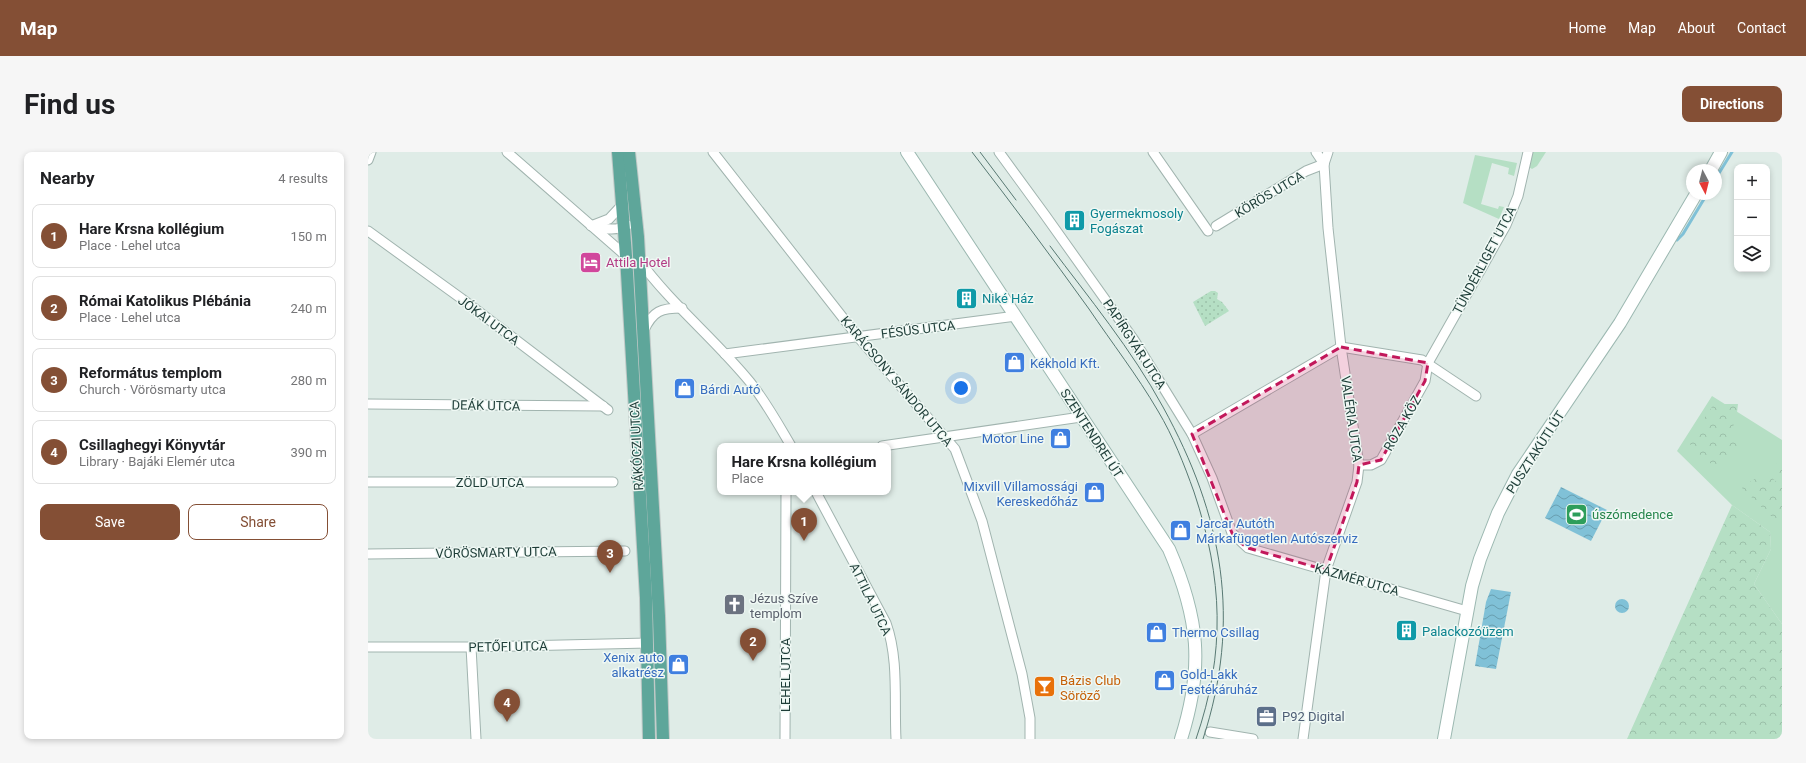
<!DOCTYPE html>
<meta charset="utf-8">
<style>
body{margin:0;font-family:Roboto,sans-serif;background:#f6f6f6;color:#202124}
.controls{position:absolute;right:12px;top:12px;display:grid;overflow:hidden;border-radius:8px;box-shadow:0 2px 6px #0003}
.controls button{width:36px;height:36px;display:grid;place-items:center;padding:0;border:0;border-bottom:1px solid #e0e0e0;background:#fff;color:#202124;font:20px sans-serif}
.compass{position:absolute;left:1318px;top:12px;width:36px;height:36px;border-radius:50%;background:#fff;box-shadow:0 2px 6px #0003;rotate:173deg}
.you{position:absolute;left:593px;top:236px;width:14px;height:14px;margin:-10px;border:3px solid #fff;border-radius:50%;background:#1a73e8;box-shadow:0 0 0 6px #1a73e833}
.badge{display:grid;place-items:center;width:26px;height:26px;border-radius:50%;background:#844f35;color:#fff;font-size:13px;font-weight:700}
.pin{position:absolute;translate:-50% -33px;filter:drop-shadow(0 1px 2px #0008)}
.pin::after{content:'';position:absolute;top:21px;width:14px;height:12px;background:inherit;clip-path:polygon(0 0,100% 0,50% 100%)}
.popup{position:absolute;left:349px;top:291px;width:174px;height:52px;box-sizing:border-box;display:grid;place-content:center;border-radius:8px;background:#fff;filter:drop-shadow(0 1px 3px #0005);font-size:13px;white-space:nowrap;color:#757577}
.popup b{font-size:15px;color:#202124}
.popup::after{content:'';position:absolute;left:50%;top:100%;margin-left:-8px;border:8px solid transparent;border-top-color:#fff}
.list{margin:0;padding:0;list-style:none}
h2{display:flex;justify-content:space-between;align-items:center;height:52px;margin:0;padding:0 16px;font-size:17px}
h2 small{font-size:13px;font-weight:400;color:#757577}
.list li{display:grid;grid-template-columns:26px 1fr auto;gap:12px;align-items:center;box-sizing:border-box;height:64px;margin:0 8px 8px;padding:0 8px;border:1px solid #e0e0e0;border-radius:8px}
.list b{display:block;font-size:15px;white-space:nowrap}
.list p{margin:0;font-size:13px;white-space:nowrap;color:#757577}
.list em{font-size:13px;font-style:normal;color:#757577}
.actions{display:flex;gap:8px;padding:12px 16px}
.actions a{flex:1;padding:9px 0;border:1px solid #844f35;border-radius:8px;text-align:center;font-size:14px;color:#844f35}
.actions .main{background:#844f35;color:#fff}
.icon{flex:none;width:22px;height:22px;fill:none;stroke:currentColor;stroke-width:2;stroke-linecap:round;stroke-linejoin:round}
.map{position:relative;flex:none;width:1414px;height:587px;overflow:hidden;border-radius:8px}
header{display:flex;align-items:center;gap:24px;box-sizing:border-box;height:56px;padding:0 20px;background:#844f35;color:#fff}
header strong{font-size:19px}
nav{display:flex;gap:22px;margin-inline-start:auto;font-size:14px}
.intro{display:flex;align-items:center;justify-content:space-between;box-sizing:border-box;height:96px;padding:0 24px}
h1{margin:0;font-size:28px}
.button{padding:10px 18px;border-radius:8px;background:#844f35;color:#fff;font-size:14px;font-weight:700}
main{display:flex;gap:24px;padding:0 24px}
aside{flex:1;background:#fff;border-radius:8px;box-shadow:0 2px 6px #0003}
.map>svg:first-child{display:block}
.grass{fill:#b5dfc4}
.forest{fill:url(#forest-crowns)}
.park{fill:url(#park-dots)}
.water{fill:url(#water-waves)}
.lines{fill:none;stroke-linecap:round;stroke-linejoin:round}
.stream{stroke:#80c1d7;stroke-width:3}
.street-casing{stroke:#a1b4af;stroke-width:11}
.secondary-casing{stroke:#9cb8b1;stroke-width:14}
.primary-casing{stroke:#c0c9c7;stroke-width:14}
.street{stroke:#fff;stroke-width:9}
.secondary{stroke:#fff;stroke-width:12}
.primary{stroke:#5ea69a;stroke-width:12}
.tram{stroke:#587973;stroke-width:1}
.marked{fill:#c2185b;fill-opacity:0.2;stroke:#c2185b;stroke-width:3;stroke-dasharray:8 5;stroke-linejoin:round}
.labels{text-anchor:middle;stroke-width:3;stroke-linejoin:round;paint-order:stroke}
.street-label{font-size:13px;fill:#1e3d38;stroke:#eff8f4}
.culture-label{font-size:13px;fill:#0d838f;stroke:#eff8f4;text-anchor:start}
.hotel-label{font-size:13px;fill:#b23c85;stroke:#eff8f4;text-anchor:start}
.shop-label{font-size:13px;fill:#366cbe;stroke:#eff8f4;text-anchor:start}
.leisure-label{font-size:13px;fill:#27864d;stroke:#eff8f4;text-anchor:start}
.worship-label{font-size:13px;fill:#5b616d;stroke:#eff8f4;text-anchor:start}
.food-label{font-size:13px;fill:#c56008;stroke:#eff8f4;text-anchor:start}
.service-label{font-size:13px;fill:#4e5e75;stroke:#eff8f4;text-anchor:start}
</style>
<header>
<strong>Map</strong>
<nav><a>Home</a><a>Map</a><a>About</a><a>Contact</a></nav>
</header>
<div class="intro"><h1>Find us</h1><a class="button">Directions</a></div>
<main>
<aside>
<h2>Nearby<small>4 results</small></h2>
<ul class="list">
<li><span class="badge">1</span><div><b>Hare Krsna kollégium</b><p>Place · Lehel utca</p></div><em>150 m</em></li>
<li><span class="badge">2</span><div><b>Római Katolikus Plébánia</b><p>Place · Lehel utca</p></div><em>240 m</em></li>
<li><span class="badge">3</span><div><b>Református templom</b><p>Church · Vörösmarty utca</p></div><em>280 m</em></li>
<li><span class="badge">4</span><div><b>Csillaghegyi Könyvtár</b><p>Library · Bajáki Elemér utca</p></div><em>390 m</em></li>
</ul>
<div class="actions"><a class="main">Save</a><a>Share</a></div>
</aside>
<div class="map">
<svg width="1414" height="587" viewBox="0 0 1414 587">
<defs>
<pattern id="forest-crowns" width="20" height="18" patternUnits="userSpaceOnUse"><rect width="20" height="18" fill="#b5dfc4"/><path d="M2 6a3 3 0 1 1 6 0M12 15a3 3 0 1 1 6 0" fill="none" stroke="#9bc0a9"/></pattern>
<pattern id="park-dots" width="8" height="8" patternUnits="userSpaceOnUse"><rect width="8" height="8" fill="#b5dfc4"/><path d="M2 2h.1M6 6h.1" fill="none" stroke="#9bc0a9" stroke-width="1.8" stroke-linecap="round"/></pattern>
<pattern id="water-waves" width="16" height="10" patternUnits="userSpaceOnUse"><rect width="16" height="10" fill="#80c1d7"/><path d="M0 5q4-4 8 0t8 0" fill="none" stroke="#689eaf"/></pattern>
</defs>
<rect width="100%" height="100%" fill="#dfece7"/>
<!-- grass -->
<g class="grass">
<polygon points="1164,0 1178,0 1169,14 1164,17 1161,15"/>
<polygon points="1107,3 1149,11 1146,24 1140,22 1141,16 1124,11 1113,52 1130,57 1131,54 1136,55 1131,67 1095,51"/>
<polygon points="1344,244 1414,288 1414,472 1386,432 1403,397 1402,380 1364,353 1309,299"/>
</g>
<!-- forest -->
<g class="forest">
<polygon points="1346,252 1370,252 1368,269 1364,276 1372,288 1368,303 1349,315 1337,308 1320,290"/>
<polygon points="1414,302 1414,325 1406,317"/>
<polygon points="1401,323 1414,335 1414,365 1408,369 1373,335 1392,324"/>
<polygon points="1364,353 1402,380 1403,397 1386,432 1414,472 1414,587 1259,587"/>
</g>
<!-- park -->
<polygon class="park" points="843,139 847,139 850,141 849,147 854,150 861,159 837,174 825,150"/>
<!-- water -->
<g class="water">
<polygon points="1193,335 1239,358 1223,389 1177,366"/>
<polygon points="1123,437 1143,440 1128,517 1107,514 1118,450"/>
<circle cx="1254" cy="454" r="7"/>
</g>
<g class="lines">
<!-- stream -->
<g class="stream">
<polyline points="1348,26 1364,0"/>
<polyline points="1309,88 1315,82 1339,42"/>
</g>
<defs>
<g id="street">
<polyline points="139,0 258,104"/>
<polyline points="345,0 490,185 587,297 614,369 654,522 662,566 662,587"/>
<polyline points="631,0 677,63 766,188 824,282 844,326 864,381 880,396 1099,459"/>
<polyline points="785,0 840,79"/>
<polyline points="948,0 956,12"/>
<polyline points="0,8 3,0"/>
<polyline points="223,74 241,67 254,53"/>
<polyline points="848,74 938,19 956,12"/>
<path d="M 226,75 C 237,77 250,79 260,73"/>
<polyline points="0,79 94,147 240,258"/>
<path d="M 271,108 C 303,152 347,187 382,230 C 398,250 410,272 423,294"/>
<path d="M 276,178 C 285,159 293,156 314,156"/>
<polyline points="973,195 1054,208 1108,244"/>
<polyline points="357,202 648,164"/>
<polyline points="0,252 235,254"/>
<polyline points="824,282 973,195"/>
<polyline points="514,294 713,265"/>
<polyline points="991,313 1003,313 1013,308 1057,229 1060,211 1138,73 1150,44 1160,0"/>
<polyline points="0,330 245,330"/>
<path d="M 448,340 L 518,471 C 531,507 526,549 528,587"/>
<polyline points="0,402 257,399"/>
<polyline points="0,495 103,495 280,491"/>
<polyline points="103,495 108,587"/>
<polyline points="842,580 885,587"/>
<polyline points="417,587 418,340"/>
<polyline points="935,587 958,418 989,330 991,313 973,195 960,76 956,12 960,0"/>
</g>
<g id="secondary">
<path d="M 539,0 L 801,397 C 831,466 836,515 813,587"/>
<polyline points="1343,18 1353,0"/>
<polyline points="1076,587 1104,434 1112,407 1130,361 1150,322 1252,171 1328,42"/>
</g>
<g id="primary">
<polyline points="250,0 258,104 278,446 281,587"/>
<polyline points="261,0 270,85 291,464 295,587"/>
</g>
</defs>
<!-- street casing -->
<use href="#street" class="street-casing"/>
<!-- secondary casing -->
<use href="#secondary" class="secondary-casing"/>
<!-- primary casing -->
<use href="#primary" class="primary-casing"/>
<!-- street -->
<use href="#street" class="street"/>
<!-- secondary -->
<use href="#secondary" class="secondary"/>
<!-- primary -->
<use href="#primary" class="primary"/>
<!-- tram -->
<g class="tram">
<path d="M 604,0 C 644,52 683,104 721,157 C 744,191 769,223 790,259 C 805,284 816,312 826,340 C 855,427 858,500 828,587"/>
<polyline points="612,0 648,48"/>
<path d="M 682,94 C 721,146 764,198 795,255 C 855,364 874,468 835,587"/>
</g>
</g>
<!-- marked area -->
<path class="marked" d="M 973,195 L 1060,211 L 1057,229 L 1013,308 L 991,313 L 989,330 L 958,418 L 880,396 L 873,391 L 864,381 L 824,282 Z"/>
<!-- icons -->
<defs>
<symbol id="building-square" viewBox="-11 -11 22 22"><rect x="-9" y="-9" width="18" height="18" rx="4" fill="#0f9aa8" stroke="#eff8f4"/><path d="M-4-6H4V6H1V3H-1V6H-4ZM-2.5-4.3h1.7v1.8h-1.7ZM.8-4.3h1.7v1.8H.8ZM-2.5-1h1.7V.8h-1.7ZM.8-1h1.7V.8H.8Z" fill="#fff"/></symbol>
<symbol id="hotel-square" viewBox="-11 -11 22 22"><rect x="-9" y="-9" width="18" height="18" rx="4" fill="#d1479c" stroke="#eff8f4"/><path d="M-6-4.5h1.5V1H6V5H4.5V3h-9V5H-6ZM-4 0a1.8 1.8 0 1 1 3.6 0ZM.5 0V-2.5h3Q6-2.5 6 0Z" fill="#fff"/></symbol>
<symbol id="shop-square" viewBox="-11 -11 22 22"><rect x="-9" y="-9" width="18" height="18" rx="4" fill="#3f7fe0" stroke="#eff8f4"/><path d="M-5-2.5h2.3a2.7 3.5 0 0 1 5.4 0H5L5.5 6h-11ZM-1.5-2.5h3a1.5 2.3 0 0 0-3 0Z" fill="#fff"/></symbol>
<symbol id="stadium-square" viewBox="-11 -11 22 22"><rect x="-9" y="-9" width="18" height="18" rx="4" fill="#2e9e5b" stroke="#eff8f4"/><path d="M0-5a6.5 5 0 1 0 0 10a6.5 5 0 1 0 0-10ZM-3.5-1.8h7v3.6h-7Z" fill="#fff"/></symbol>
<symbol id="church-square" viewBox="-11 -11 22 22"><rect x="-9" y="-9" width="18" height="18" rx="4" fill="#6b7280" stroke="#eff8f4"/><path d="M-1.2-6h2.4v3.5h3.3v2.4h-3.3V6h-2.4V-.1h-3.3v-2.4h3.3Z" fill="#fff"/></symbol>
<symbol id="bar-square" viewBox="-11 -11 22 22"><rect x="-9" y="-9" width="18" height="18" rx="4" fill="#e8710a" stroke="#eff8f4"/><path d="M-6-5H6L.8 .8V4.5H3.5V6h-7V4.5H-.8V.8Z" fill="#fff"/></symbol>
<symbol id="office-square" viewBox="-11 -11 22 22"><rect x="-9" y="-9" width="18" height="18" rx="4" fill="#5c6f8a" stroke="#eff8f4"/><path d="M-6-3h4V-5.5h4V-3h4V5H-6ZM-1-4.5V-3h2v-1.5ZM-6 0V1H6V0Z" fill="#fff"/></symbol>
</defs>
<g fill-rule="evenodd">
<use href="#building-square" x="694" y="56" width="25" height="25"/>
<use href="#hotel-square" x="210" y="98" width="25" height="25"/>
<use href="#building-square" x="586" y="134" width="25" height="25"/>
<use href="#shop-square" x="634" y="198" width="25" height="25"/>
<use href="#shop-square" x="304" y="224" width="25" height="25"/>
<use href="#shop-square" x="680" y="274" width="25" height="25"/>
<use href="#shop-square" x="714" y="328" width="25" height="25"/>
<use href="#stadium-square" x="1196" y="350" width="25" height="25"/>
<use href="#shop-square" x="800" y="366" width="25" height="25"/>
<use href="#church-square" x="354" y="440" width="25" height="25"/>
<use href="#building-square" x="1026" y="466" width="25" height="25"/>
<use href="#shop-square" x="776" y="468" width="25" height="25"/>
<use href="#shop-square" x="298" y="500" width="25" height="25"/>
<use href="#shop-square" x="784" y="516" width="25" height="25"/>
<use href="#bar-square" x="664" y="522" width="25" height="25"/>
<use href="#office-square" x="886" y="552" width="25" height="25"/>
</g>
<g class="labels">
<!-- street labels -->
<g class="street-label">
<text transform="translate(901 42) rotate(-31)" y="5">KÖRÖS UTCA</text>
<text transform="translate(1116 108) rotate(-62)" y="5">TÜNDÉRLIGET UTCA</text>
<text transform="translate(121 168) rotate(37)" y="5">JÓKAI UTCA</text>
<text transform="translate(550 177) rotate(-7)" y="5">FÉSŰS UTCA</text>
<text transform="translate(767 192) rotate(57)" y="5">PAPÍRGYÁR UTCA</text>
<text transform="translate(529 229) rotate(50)" y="5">KARÁCSONY SÁNDOR UTCA</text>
<text transform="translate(118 253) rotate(1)" y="5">DEÁK UTCA</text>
<text transform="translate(984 267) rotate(82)" y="5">VALÉRIA UTCA</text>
<text transform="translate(1034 271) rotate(-60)" y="5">RÓZA KÖZ</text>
<text transform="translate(724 281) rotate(57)" y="5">SZENTENDREI ÚT</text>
<text transform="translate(268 294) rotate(-93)" y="5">RÁKÓCZI UTCA</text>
<text transform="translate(1167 300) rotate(-57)" y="5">PUSZTAKÚTI ÚT</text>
<text x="122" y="335">ZÖLD UTCA</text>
<text transform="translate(128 400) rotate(-1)" y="5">VÖRÖSMARTY UTCA</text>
<text transform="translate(989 427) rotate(16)" y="5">KÁZMÉR UTCA</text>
<text transform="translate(503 447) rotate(64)" y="5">ATTILA UTCA</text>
<text transform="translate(140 494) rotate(-1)" y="5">PETŐFI UTCA</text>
<text transform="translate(417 523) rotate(-90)" y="5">LEHEL UTCA</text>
</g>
<!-- culture labels -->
<g class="culture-label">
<text x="722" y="66">Gyermekmosoly<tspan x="722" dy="15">Fogászat</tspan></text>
<text x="614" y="151">Niké Ház</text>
<text x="1054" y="484">Palackozóüzem</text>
</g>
<!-- hotel labels -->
<g class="hotel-label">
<text x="238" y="115">Attila Hotel</text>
</g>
<!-- shop labels -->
<g class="shop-label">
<text x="662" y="216">Kékhold Kft.</text>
<text x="332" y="242">Bárdi Autó</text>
<text x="676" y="291" text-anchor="end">Motor Line</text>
<text x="710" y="339" text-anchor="end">Mixvill Villamossági<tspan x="710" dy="15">Kereskedőház</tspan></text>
<text x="828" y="376">Jarcar Autóth<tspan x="828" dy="15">Márkafüggetlen Autószerviz</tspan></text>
<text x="804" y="485">Thermo Csillag</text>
<text x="296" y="510" text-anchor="end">Xenix auto<tspan x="296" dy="15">alkatrész</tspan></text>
<text x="812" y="527">Gold-Lakk<tspan x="812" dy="15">Festékáruház</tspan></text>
</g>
<!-- leisure labels -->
<g class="leisure-label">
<text x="1224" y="367">úszómedence</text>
</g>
<!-- worship labels -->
<g class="worship-label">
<text x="382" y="451">Jézus Szíve<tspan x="382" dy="15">templom</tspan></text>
</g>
<!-- food labels -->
<g class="food-label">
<text x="692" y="533">Bázis Club<tspan x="692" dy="15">Söröző</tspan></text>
</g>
<!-- service labels -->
<g class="service-label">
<text x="914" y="569">P92 Digital</text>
</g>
</g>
</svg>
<div class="controls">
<button>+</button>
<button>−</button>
<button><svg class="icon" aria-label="layers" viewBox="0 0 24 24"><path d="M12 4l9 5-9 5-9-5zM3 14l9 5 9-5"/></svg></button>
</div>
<svg class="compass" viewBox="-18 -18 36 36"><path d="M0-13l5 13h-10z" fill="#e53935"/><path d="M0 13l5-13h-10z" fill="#757577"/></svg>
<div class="you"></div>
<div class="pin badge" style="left:436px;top:389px">1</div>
<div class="popup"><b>Hare Krsna kollégium</b>Place</div>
<div class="pin badge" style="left:385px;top:509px">2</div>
<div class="pin badge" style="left:242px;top:421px">3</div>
<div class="pin badge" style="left:139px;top:570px">4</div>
</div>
</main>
